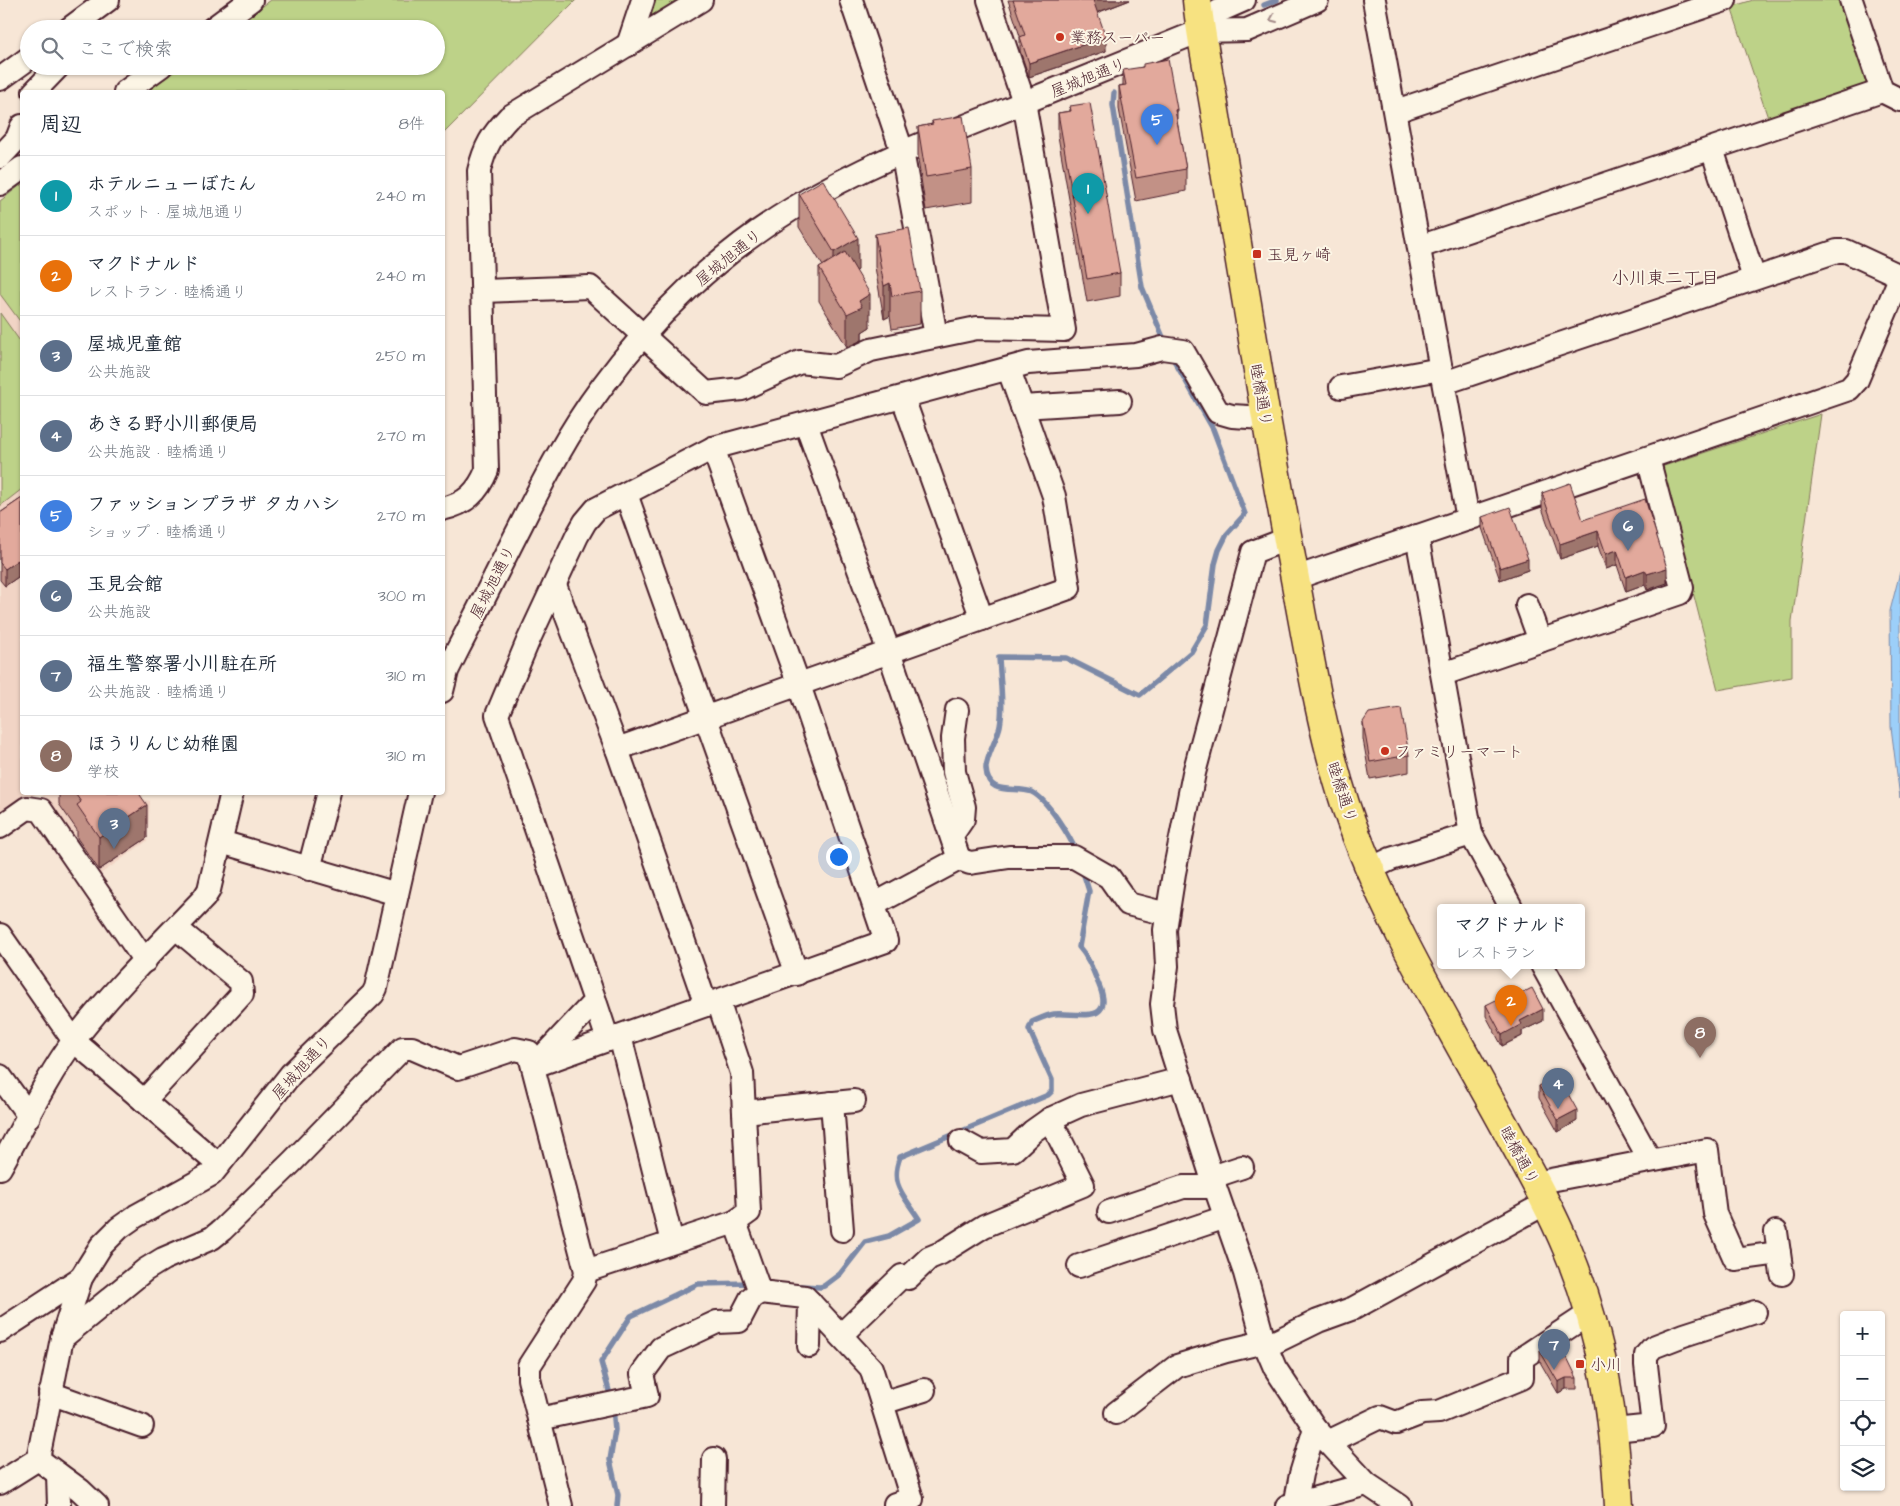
<!DOCTYPE html>
<html lang="ja">
<meta charset="utf-8">
<style>
body{margin:0;font-family:"Architects Daughter","Klee One",sans-serif;background:#f2f2f3;color:#1f2937}
.controls{position:absolute;right:15px;bottom:15px;display:grid;overflow:hidden;border-radius:5px;box-shadow:0 1px 4px #0004}
.controls button{width:45px;height:45px;display:grid;place-items:center;padding:0;border:0;border-bottom:1px solid #e0e1e3;background:#fff;color:#1f2937;font:25px sans-serif}
.you{position:absolute;left:838px;top:856px;width:18px;height:18px;margin:-12px;border:4px solid #fff;border-radius:50%;background:#1a73e8;box-shadow:0 0 0 8px #1a73e833}
.badge{display:grid;place-items:center;width:32px;height:32px;border-radius:50%;background:#111827;color:#fff;font-size:16px;font-weight:700}
.pin{position:absolute;translate:-50% -41px;filter:drop-shadow(0 1px 2px #0008)}
.pin::after{content:'';position:absolute;top:26px;width:18px;height:15px;background:inherit;clip-path:polygon(0 0,100% 0,50% 100%)}
.popup{position:absolute;left:1437px;top:904px;width:148px;height:65px;box-sizing:border-box;display:grid;place-content:center;border-radius:5px;background:#fff;filter:drop-shadow(0 1px 4px #0005);font-size:16px;white-space:nowrap;color:#747a83}
.popup b{font-size:19px;color:#1f2937}
.popup::after{content:'';position:absolute;left:50%;top:100%;margin-left:-10px;border:10px solid transparent;border-top-color:#fff}
.list{margin:0;padding:0;list-style:none}
h2{display:flex;justify-content:space-between;align-items:center;height:65px;margin:0;padding:0 20px;font-size:21px}
h2 small{font-size:16px;font-weight:400;color:#747a83}
.list li{display:grid;grid-template-columns:32px 1fr auto;gap:15px;align-items:center;box-sizing:border-box;height:80px;padding:0 20px;border-top:1px solid #e0e1e3}
.list b{display:block;font-size:19px;white-space:nowrap}
.list p{margin:0;font-size:16px;white-space:nowrap;color:#747a83}
.list em{font-size:16px;font-style:normal;color:#747a83}
.icon{flex:none;width:28px;height:28px;fill:none;stroke:currentColor;stroke-width:2;stroke-linecap:round;stroke-linejoin:round}
.map{position:relative;flex:none;width:1900px;height:1506px;overflow:hidden}
.search{position:absolute;background:#fff;box-shadow:0 1px 4px #0004;left:20px;top:20px;width:425px;height:55px;display:flex;align-items:center;gap:12px;box-sizing:border-box;padding:0 18px;border-radius:28px;color:#747a83;font-size:19px}
.panel{position:absolute;background:#fff;box-shadow:0 1px 4px #0004;left:20px;top:90px;width:425px;height:705px;border-radius:5px}
.map>svg:first-child{display:block}
.built{fill:#f1d4c5}
.green{fill:#bdd288;stroke:#84785a}
.water{fill:#9ccff9;stroke:#7b89a7}
.lines{fill:none;stroke-linecap:round;stroke-linejoin:round}
.stream{stroke:#7b89a7;stroke-width:5.5}
.minor-casing{stroke:#4a1f2b;stroke-width:26}
.major-casing{stroke:#4a1f2b;stroke-width:31}
.minor{stroke:#fcf5e5;stroke-width:22}
.major{stroke:#f7e281;stroke-width:28}
.wall{fill:#c29186;stroke:#4a1f2b}
.shaded-wall{fill:#9e766d;stroke:#4a1f2b}
.building{fill:#e2a99c;stroke:#4a1f2b}
.oneway{stroke:#a38a88}
.poi-dot{fill:#c8321e;stroke:#fcf5e5;stroke-width:2}
.labels{text-anchor:middle;stroke-width:4;stroke-linejoin:round;paint-order:stroke}
.poi-label{font-size:16px;fill:#4a1f2b;stroke:#fcf5e5;text-anchor:start}
.street-label{font-size:16px;fill:#4a1f2b;stroke:#fcf5e5}
.neighbourhood-label{font-size:18px;fill:#4a1f2b;stroke:#fcf5e5}
</style>
<div class="map">
<svg width="1900" height="1506" viewBox="0 0 1900 1506">
<rect width="100%" height="100%" fill="#f7e6d6"/>
<filter id="ink" filterUnits="userSpaceOnUse"><feTurbulence type="fractalNoise" baseFrequency=".02" numOctaves="2"/><feDisplacementMap in="SourceGraphic" scale="10" xChannelSelector="R" yChannelSelector="G"/><feConvolveMatrix kernelMatrix="1 2 1 2 8 2 1 2 1" color-interpolation-filters="sRGB"/></filter>
<g filter="url(#ink)">
<!-- built -->
<g class="built">
<polygon points="0,294 22,324 22,792 37,793 0,818"/>
<polygon points="41,793 143,793 142,799 150,801 147,841 99,875"/>
</g>
<!-- green -->
<g class="green">
<polygon points="271,0 576,0 443,134 442,92 146,92 182,66 436,66 436,29 232,29"/>
<polygon points="647,0 684,0 648,23"/>
<polygon points="1753,0 1843,0 1870,78 1867,88 1769,121 1731,7"/>
<polygon points="22,184 22,324 0,294 0,201"/>
<polygon points="0,313 22,344 22,489 0,506"/>
<polygon points="1821,414 1792,621 1792,677 1718,690 1661,467"/>
</g>
<!-- water -->
<polygon class="water" points="1900,572 1900,798 1891,727 1890,611"/>
<g class="lines">
<!-- stream -->
<g class="stream">
<polyline points="1264,5 1277,0"/>
<polyline points="1114,93 1113,105 1142,287 1165,342"/>
<path d="M 1077,853 C 1070,837 1048,800 1032,792 C 1016,785 988,798 986,769 C 985,759 998,737 1000,726 C 1004,704 1000,679 999,657 L 1066,658 L 1140,695 L 1191,652 L 1207,625 L 1215,564 L 1219,550 L 1227,534 L 1245,514 L 1213,429 L 1171,355"/>
<path d="M 801,1286 L 820,1287 L 824,1286 L 840,1274 L 865,1242 L 889,1236 L 919,1219 C 904,1195 889,1185 900,1157 L 1048,1095 L 1052,1091 L 1052,1080 L 1029,1029 L 1032,1022 C 1039,1019 1047,1015 1054,1014 C 1076,1012 1116,1026 1099,985 C 1093,971 1089,958 1079,947 L 1089,891 L 1082,869"/>
<polyline points="611,1398 601,1362 631,1316 698,1284 752,1283"/>
<polyline points="613,1407 615,1430 610,1460 618,1495 617,1506"/>
</g>
<defs>
<g id="minor">
<polyline points="851,0 902,151 936,336"/>
<polyline points="1374,0 1468,519"/>
<polyline points="1851,0 1882,91 1900,100"/>
<polyline points="69,29 108,0"/>
<polyline points="212,29 251,0"/>
<polyline points="1200,31 1219,11 1244,0"/>
<polyline points="628,45 643,0"/>
<polyline points="0,79 29,58"/>
<polyline points="34,92 59,66"/>
<polyline points="125,92 161,66"/>
<polyline points="1396,111 1725,0"/>
<polyline points="1712,149 1754,278"/>
<polyline points="0,157 17,139 22,126"/>
<polyline points="0,184 22,168"/>
<polyline points="1419,247 1882,91"/>
<polyline points="484,291 590,287 706,393 742,389 800,362 836,366 871,350 977,328 1064,330 1024,102 989,0"/>
<polyline points="1444,383 1837,251 1846,251 1900,276"/>
<polyline points="1341,387 1441,369"/>
<polyline points="903,398 982,619"/>
<polyline points="1022,407 1120,401"/>
<polyline points="806,424 889,652 959,859 875,904"/>
<polyline points="626,494 797,974"/>
<path d="M 442,509 C 466,504 478,492 487,470 L 479,171 C 485,146 492,135 509,117 L 701,0"/>
<polyline points="1417,536 1471,834 1511,907"/>
<polyline points="1287,539 1253,552 1194,773 1174,873 1165,930 1167,966 1162,1004 1165,1030 1215,1187 1245,1273 1264,1342 1275,1368 1315,1428 1367,1484 1400,1506"/>
<polyline points="1295,578 1849,389 1857,380 1900,278"/>
<polyline points="555,585 617,749 706,1005"/>
<polyline points="1527,605 1540,641"/>
<polyline points="1443,674 1680,593 1682,588 1648,458"/>
<path d="M 442,691 L 447,671 L 458,649 C 479,609 499,568 520,527 C 544,479 569,431 601,388 C 652,318 718,254 792,209 C 857,169 927,141 998,113 C 1065,86 1132,59 1200,31 L 1247,30 L 1317,0"/>
<polyline points="617,749 1069,588 1054,496 1009,370"/>
<polyline points="0,827 27,808 41,810 145,961"/>
<polyline points="952,835 963,819 964,807 954,772 953,738 957,710"/>
<polyline points="221,842 397,894"/>
<polyline points="959,859 970,863 1009,857 1074,857 1109,877 1128,904 1167,914"/>
<polyline points="309,869 329,792"/>
<polyline points="1370,869 1391,859 1471,834"/>
<polyline points="0,935 74,1041 219,1165"/>
<polyline points="1542,965 1650,1160"/>
<polyline points="595,1001 608,1040"/>
<polyline points="620,1036 672,1242"/>
<polyline points="537,1065 886,941 799,685 713,448"/>
<polyline points="533,1067 595,1001 497,715 528,641 577,536 585,522 596,509 713,448 1028,363 1136,355 1162,348 1183,351 1218,412 1232,416 1265,418"/>
<polyline points="0,1076 29,1116"/>
<polyline points="144,1101 242,994 241,982 176,928"/>
<polyline points="832,1103 842,1230"/>
<polyline points="744,1112 854,1101"/>
<polyline points="961,1141 981,1152 1013,1150 1033,1131 1050,1119 1081,1105 1181,1079"/>
<path d="M 0,1168 C 23,1127 47,1076 75,1039 C 114,989 160,944 204,898 L 209,890 L 232,792"/>
<polyline points="1212,1177 1242,1167"/>
<polyline points="1535,1183 1707,1150 1715,1214 1735,1259 1779,1253 1782,1274"/>
<polyline points="1109,1212 1183,1187 1215,1187"/>
<polyline points="735,1222 760,1292 805,1297 871,1368 912,1499 895,1504"/>
<polyline points="1776,1232 1779,1253"/>
<polyline points="1079,1266 1226,1217"/>
<polyline points="586,1271 735,1222 749,1212 742,1073 718,1001"/>
<polyline points="0,1331 81,1278"/>
<polyline points="841,1335 902,1276 908,1278 929,1258 941,1253 984,1226 1083,1185 1050,1119"/>
<polyline points="62,1338 145,1270 163,1259 212,1238 222,1230 292,1162 403,1048 412,1048 458,1068 515,1049 529,1052 586,1271 584,1281 529,1366 529,1379 561,1506"/>
<polyline points="809,1346 810,1302"/>
<polyline points="50,1393 142,1426"/>
<polyline points="882,1403 924,1390"/>
<polyline points="1116,1413 1177,1366 1226,1351 1264,1342 1271,1344 1318,1321 1354,1308 1546,1203"/>
<polyline points="539,1419 647,1396 642,1374 661,1348 717,1322 739,1321 751,1298 760,1292"/>
<polyline points="1614,1430 1653,1426 1646,1365 1646,1355 1653,1347 1684,1335 1755,1312"/>
<polyline points="1328,1442 1380,1417 1396,1423 1422,1413 1439,1412 1522,1378 1522,1358 1590,1313"/>
<polyline points="38,1459 80,1490 97,1506"/>
<polyline points="58,1474 59,1506"/>
<polyline points="0,1483 38,1459 62,1338 81,1278 101,1246 119,1228 136,1216 212,1174 291,1074 373,994 376,988 420,792"/>
<polyline points="713,1506 714,1459"/>
<polyline points="1287,1506 1367,1484"/>
<polyline points="1295,1506 1301,1474 1315,1428"/>
</g>
<path id="major" d="M 1197,0 C 1201,40 1210,78 1216,117 C 1229,196 1242,274 1255,352 C 1268,433 1283,514 1298,595 C 1311,665 1323,736 1345,804 C 1383,917 1446,1019 1503,1123 C 1526,1165 1550,1207 1568,1251 C 1603,1335 1614,1415 1619,1506"/>
</defs>
<!-- minor casing -->
<use href="#minor" class="minor-casing"/>
<!-- major casing -->
<use href="#major" class="major-casing"/>
<!-- minor -->
<use href="#minor" class="minor"/>
<!-- major -->
<use href="#major" class="major"/>
</g>
<!-- wall -->
<g class="wall">
<polygon points="1008,0 1130,0 1097,13 1106,51 1029,77 1020,51 1020,36"/>
<polygon points="1123,70 1177,122 1186,169 1186,191 1136,201 1119,109 1119,86 1123,85"/>
<polygon points="1070,106 1120,273 1120,296 1087,302 1058,136 1058,113 1070,111"/>
<polygon points="932,121 972,169 972,202 926,210 918,160 918,127 932,124"/>
<polygon points="799,194 858,270 856,271 870,327 862,332 862,340 847,347 819,301 819,268 823,266 799,227"/>
<polygon points="875,234 920,291 920,324 892,329 890,316 884,319 875,267"/>
<polygon points="1542,493 1583,520 1667,583 1647,590 1645,585 1626,592 1617,565 1606,569 1598,546 1560,559 1542,508"/>
<polygon points="22,498 22,583 18,577 5,586 0,580 0,513"/>
<polygon points="1482,517 1528,570 1500,580 1482,528"/>
<polygon points="1363,722 1409,755 1409,772 1370,779 1363,739"/>
<polygon points="59,792 138,792 147,838 99,870 77,838 77,830 59,804"/>
<polygon points="1516,996 1543,1021 1522,1031 1522,1036 1502,1046 1486,1016 1486,1005"/>
<polygon points="1539,1086 1577,1121 1558,1132 1539,1098"/>
<polygon points="1540,1351 1577,1378 1577,1389 1566,1389 1558,1393 1540,1362"/>
</g>
<!-- shaded-wall -->
<g class="shaded-wall">
<polygon points="1093,0 1130,0 1093,14"/>
<polygon points="1106,37 1106,51 1029,77 1029,63"/>
<polygon points="1177,109 1177,132 1175,110"/>
<polygon points="858,238 858,270 834,285 834,252"/>
<polygon points="890,283 890,316 884,319 884,286"/>
<polygon points="870,294 870,327 862,332 862,340 847,347 847,314 859,301"/>
<polygon points="1598,531 1598,546 1560,559 1560,544"/>
<polygon points="1617,550 1617,565 1606,569 1606,554"/>
<polygon points="1528,559 1528,570 1500,580 1500,568"/>
<polygon points="18,560 18,577 5,586 5,569"/>
<polygon points="1667,568 1667,583 1647,590 1647,574"/>
<polygon points="1645,570 1645,585 1626,592 1626,577"/>
<polygon points="147,805 147,838 99,870 99,837"/>
<polygon points="1543,1009 1543,1021 1522,1031 1522,1036 1502,1046 1502,1035 1520,1021"/>
<polygon points="1577,1110 1577,1121 1558,1132 1558,1120"/>
<polygon points="1566,1378 1566,1389 1558,1393 1558,1382"/>
</g>
<!-- building -->
<g class="building">
<polygon points="1013,0 1093,0 1106,37 1029,63 1020,37 1025,35"/>
<polygon points="1168,59 1177,109 1175,110 1186,169 1136,178 1119,86 1126,85 1123,70 1143,67 1143,64"/>
<polygon points="1090,103 1120,273 1087,279 1058,113 1071,111 1070,106"/>
<polygon points="963,116 972,169 926,177 918,127 933,124 932,121"/>
<polygon points="823,180 858,238 834,252 799,194"/>
<polygon points="909,228 920,291 892,296 890,283 884,286 875,234"/>
<polygon points="845,252 870,294 859,301 862,307 847,314 819,268"/>
<polygon points="1570,483 1583,520 1645,499 1667,568 1647,574 1645,570 1626,577 1617,550 1606,554 1598,531 1560,544 1542,493"/>
<polygon points="22,498 22,566 18,560 5,569 0,563 0,513"/>
<polygon points="1510,507 1528,559 1500,568 1482,517"/>
<polygon points="1401,708 1409,755 1370,762 1363,722 1369,713"/>
<polygon points="74,792 138,792 147,805 99,837 77,805 81,802"/>
<polygon points="1532,988 1543,1009 1520,1021 1522,1024 1502,1035 1486,1005 1514,991 1516,996"/>
<polygon points="1558,1076 1577,1110 1558,1120 1539,1086"/>
<polygon points="1558,1339 1577,1378 1566,1378 1558,1382 1540,1351"/>
</g>
<!-- one-way arrows -->
<defs><path id="oneway-chevron" d="M-2-3.5L2.5 0L-2 3.5" fill="none" stroke-width="1.6" stroke-linecap="round" stroke-linejoin="round" transform="scale(1.25)"/></defs>
<use class="oneway" href="#oneway-chevron" transform="translate(1273 19) rotate(157)"/>
</g>
<!-- markers -->
<g class="poi-dot">
<circle cx="1060" cy="37" r="5"/>
<rect x="1252" y="249" width="10" height="10" rx="2.5"/>
<circle cx="1385" cy="751" r="5"/>
<rect x="1575" y="1359" width="10" height="10" rx="2.5"/>
</g>
<g class="labels">
<!-- poi labels -->
<g class="poi-label">
<text x="1070" y="43">業務スーパー</text>
<text x="1267" y="260">玉見ヶ崎</text>
<text x="1395" y="757">ファミリーマート</text>
<text x="1590" y="1370">小川</text>
</g>
<!-- street labels -->
<g class="street-label">
<text transform="translate(1088 77) rotate(-22)" y="6">屋城旭通り</text>
<text transform="translate(728 257) rotate(-39)" y="6">屋城旭通り</text>
<text transform="translate(1262 395) rotate(80)" y="6">睦橋通り</text>
<text transform="translate(492 582) rotate(-63)" y="6">屋城旭通り</text>
<text transform="translate(1343 792) rotate(72)" y="6">睦橋通り</text>
<text transform="translate(301 1067) rotate(-48)" y="6">屋城旭通り</text>
<text transform="translate(1520 1155) rotate(62)" y="6">睦橋通り</text>
</g>
<!-- neighbourhood labels -->
<g class="neighbourhood-label">
<text x="1665" y="284">小川東二丁目</text>
</g>
</g>
</svg>
<div class="controls">
<button>+</button>
<button>−</button>
<button><svg class="icon" aria-label="locate" viewBox="0 0 24 24"><circle cx="12" cy="12" r="6"/><path d="M12 2v4M12 18v4M2 12h4M18 12h4"/></svg></button>
<button><svg class="icon" aria-label="layers" viewBox="0 0 24 24"><path d="M12 4l9 5-9 5-9-5zM3 14l9 5 9-5"/></svg></button>
</div>
<div class="you"></div>
<div class="pin badge" style="left:1088px;top:214px;background:#0f9aa8">1</div>
<div class="pin badge" style="left:1511px;top:1026px;background:#e8710a">2</div>
<div class="popup"><b>マクドナルド</b>レストラン</div>
<div class="pin badge" style="left:114px;top:849px;background:#5c6f8a">3</div>
<div class="pin badge" style="left:1558px;top:1109px;background:#5c6f8a">4</div>
<div class="pin badge" style="left:1157px;top:145px;background:#3f7fe0">5</div>
<div class="pin badge" style="left:1628px;top:551px;background:#5c6f8a">6</div>
<div class="pin badge" style="left:1554px;top:1370px;background:#5c6f8a">7</div>
<div class="pin badge" style="left:1700px;top:1058px;background:#8d6e63">8</div>
<div class="search"><svg class="icon" aria-label="search" viewBox="0 0 24 24"><circle cx="10" cy="10" r="6"/><path d="M15 15l6 6"/></svg>ここで検索</div>
<section class="panel">
<h2>周辺<small>8件</small></h2>
<ul class="list">
<li><span class="badge" style="background:#0f9aa8">1</span><div><b>ホテルニューぼたん</b><p>スポット · 屋城旭通り</p></div><em>240 m</em></li>
<li><span class="badge" style="background:#e8710a">2</span><div><b>マクドナルド</b><p>レストラン · 睦橋通り</p></div><em>240 m</em></li>
<li><span class="badge" style="background:#5c6f8a">3</span><div><b>屋城児童館</b><p>公共施設</p></div><em>250 m</em></li>
<li><span class="badge" style="background:#5c6f8a">4</span><div><b>あきる野小川郵便局</b><p>公共施設 · 睦橋通り</p></div><em>270 m</em></li>
<li><span class="badge" style="background:#3f7fe0">5</span><div><b>ファッションプラザ タカハシ</b><p>ショップ · 睦橋通り</p></div><em>270 m</em></li>
<li><span class="badge" style="background:#5c6f8a">6</span><div><b>玉見会館</b><p>公共施設</p></div><em>300 m</em></li>
<li><span class="badge" style="background:#5c6f8a">7</span><div><b>福生警察署小川駐在所</b><p>公共施設 · 睦橋通り</p></div><em>310 m</em></li>
<li><span class="badge" style="background:#8d6e63">8</span><div><b>ほうりんじ幼稚園</b><p>学校</p></div><em>310 m</em></li>
</ul>
</section>
</div>
